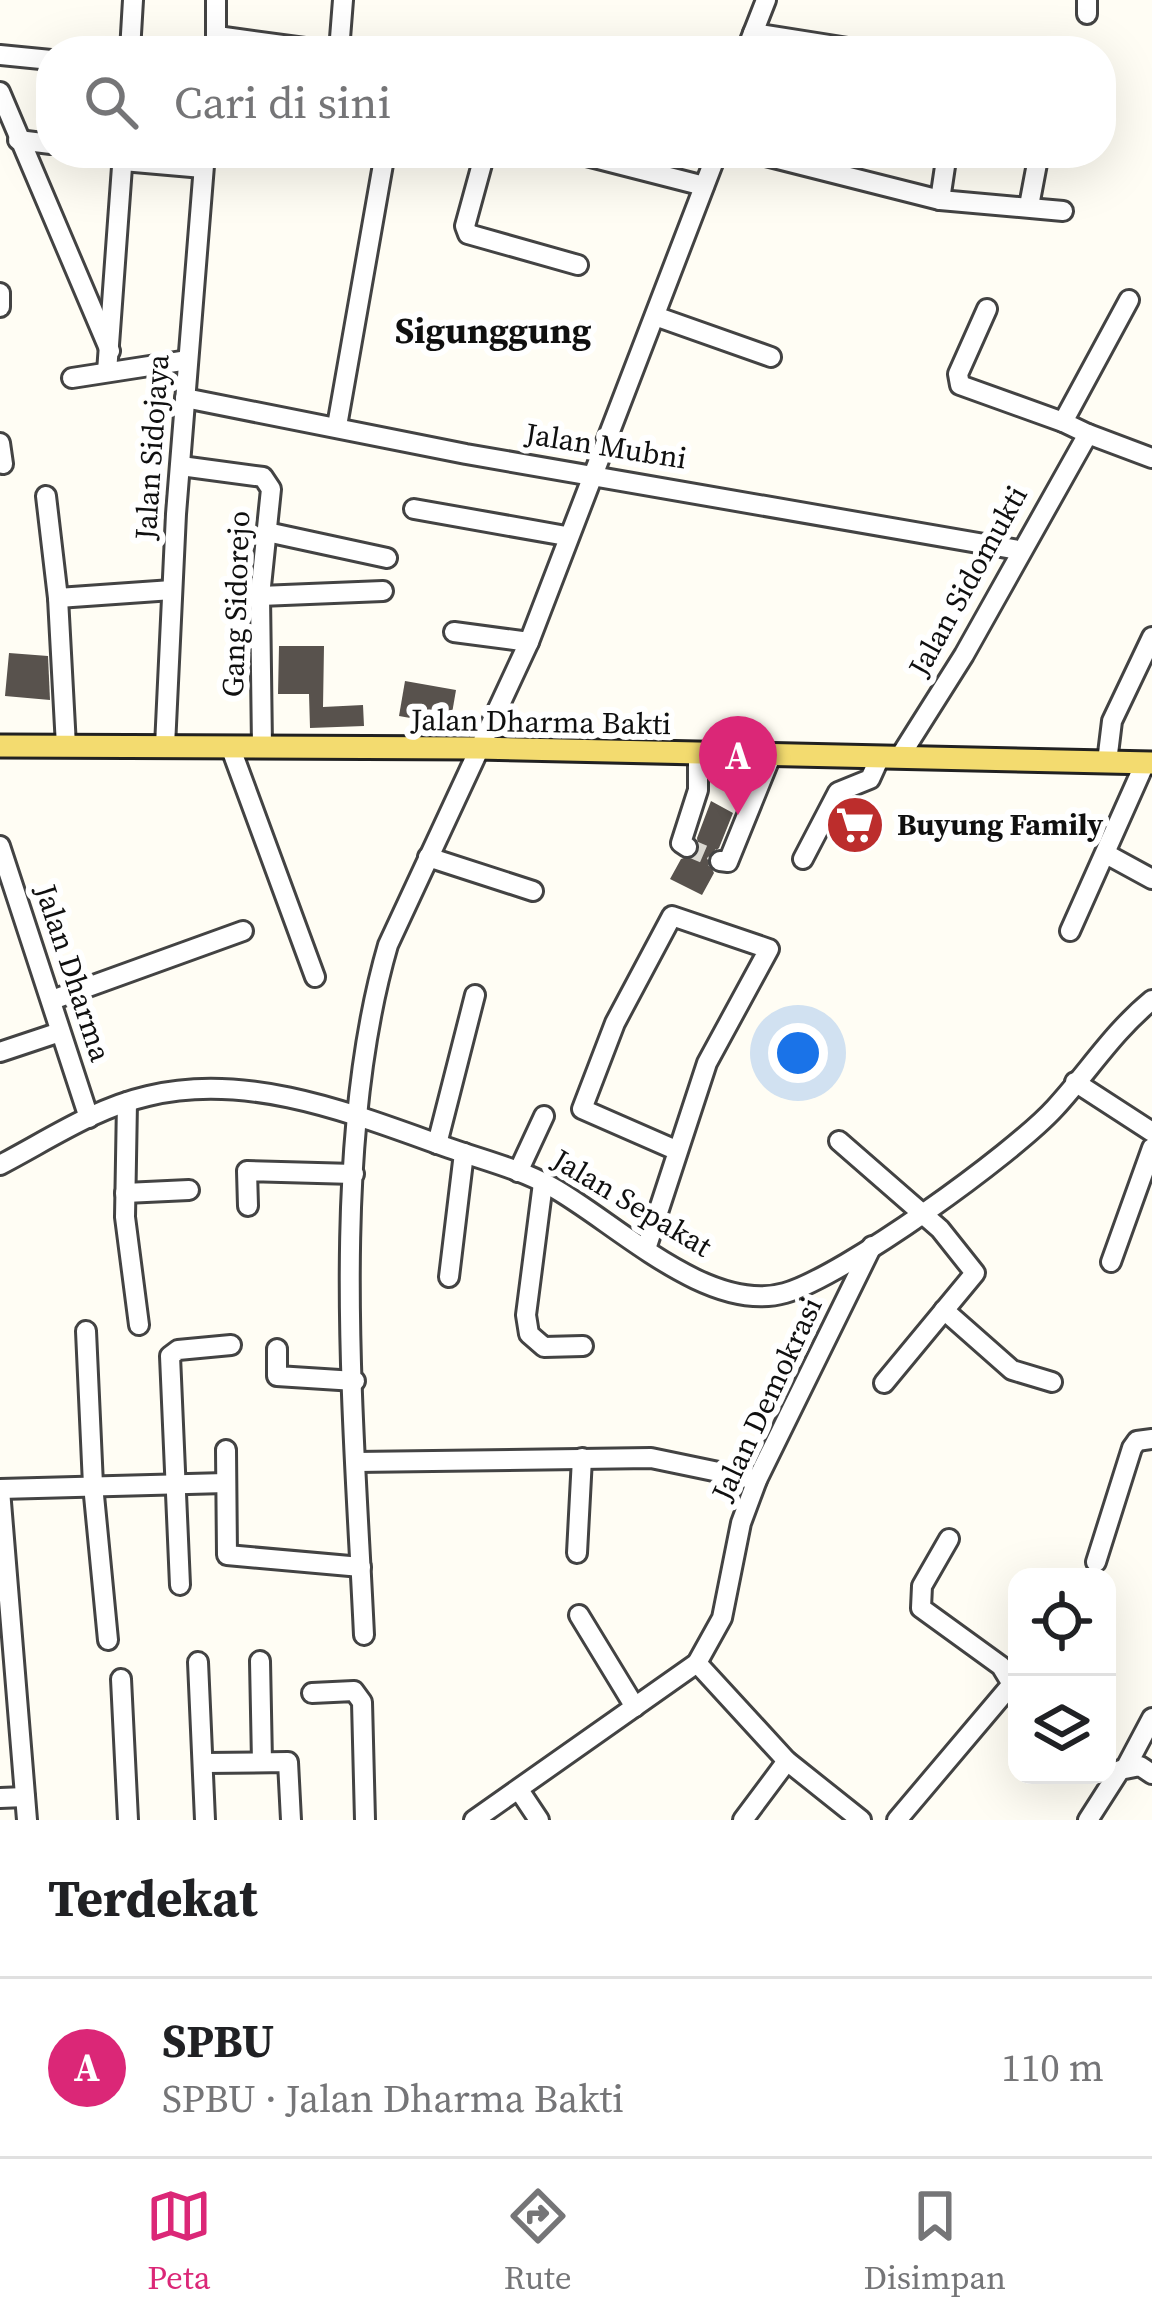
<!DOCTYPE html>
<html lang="id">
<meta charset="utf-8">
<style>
body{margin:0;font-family:"Source Serif 4",serif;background:#f6f6f6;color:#202124}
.controls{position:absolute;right:36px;bottom:36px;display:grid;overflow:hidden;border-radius:24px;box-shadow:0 12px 48px #0002}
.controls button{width:108px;height:108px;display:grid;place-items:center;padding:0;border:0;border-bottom:3px solid #e0e0e0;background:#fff;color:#202124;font:60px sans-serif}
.you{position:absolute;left:798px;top:1053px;width:42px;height:42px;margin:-30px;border:9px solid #fff;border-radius:50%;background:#1a73e8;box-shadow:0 0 0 18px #1a73e833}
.badge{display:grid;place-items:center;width:78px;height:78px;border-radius:50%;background:#db2777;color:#fff;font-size:39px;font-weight:700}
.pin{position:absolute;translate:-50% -99px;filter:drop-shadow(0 3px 6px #0008)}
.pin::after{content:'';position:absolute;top:63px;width:42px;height:36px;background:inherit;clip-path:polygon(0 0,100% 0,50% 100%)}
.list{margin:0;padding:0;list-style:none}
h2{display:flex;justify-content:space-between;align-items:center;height:156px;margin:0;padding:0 48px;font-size:51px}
h2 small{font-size:39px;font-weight:400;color:#757577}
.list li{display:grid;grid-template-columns:78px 1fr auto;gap:36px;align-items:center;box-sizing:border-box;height:180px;padding:0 48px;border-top:3px solid #e0e0e0}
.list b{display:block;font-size:45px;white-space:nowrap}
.list p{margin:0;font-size:39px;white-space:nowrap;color:#757577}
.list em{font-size:39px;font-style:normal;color:#757577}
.icon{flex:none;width:66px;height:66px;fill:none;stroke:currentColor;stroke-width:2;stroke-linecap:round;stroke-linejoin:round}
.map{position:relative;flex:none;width:1152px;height:1820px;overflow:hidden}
.search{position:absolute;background:#fff;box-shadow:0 12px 48px #0002;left:36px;right:36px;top:36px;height:132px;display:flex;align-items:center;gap:30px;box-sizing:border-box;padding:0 42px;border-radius:48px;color:#757577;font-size:45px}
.sheet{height:336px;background:#fff}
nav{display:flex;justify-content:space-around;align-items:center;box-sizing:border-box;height:168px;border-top:3px solid #e0e0e0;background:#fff;font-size:33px;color:#757577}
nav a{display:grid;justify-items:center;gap:6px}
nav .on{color:#db2777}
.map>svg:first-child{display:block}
.building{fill:#58524d}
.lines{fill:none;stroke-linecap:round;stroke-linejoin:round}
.minor-tunnel{stroke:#dbd9d2;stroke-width:18;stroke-dasharray:18 9;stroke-linecap:butt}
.minor-casing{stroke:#434343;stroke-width:24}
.major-casing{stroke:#212121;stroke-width:27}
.minor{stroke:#fff;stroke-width:18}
.major{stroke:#f3db6f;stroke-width:21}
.labels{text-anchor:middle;stroke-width:12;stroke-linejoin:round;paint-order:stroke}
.street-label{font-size:30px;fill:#101010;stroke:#fff}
.poi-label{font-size:30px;font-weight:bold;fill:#101010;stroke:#fff;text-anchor:start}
.quarter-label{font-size:36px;font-weight:bold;fill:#101010;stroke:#fff}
</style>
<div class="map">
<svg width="1152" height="1820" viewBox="0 0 1152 1820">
<rect width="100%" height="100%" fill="#fffdf4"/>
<!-- building -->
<g class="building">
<polygon points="279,646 324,646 323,707 363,705 364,726 310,728 309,694 278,694"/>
<polygon points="9,653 48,656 50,700 5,696"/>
<polygon points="405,681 456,690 450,725 399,716"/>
<polygon points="711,801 733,813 719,848 707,858 714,873 702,895 670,879 681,859 699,853 697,838"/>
</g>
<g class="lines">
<!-- minor-tunnel -->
<polyline class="minor-tunnel" points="687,847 720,861"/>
<defs>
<g id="minor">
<polyline points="1087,0 1087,14"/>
<polyline points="753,33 867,51"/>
<polyline points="217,36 327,51"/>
<polyline points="130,51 133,0"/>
<polyline points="216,51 216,0"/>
<polyline points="339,51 343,0"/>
<polyline points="746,51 766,0"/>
<polyline points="961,51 962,48"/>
<polyline points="0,55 51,60"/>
<polyline points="0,92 110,351"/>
<polyline points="18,140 51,144"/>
<polyline points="485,153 465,226 468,234 578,265"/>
<polyline points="575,153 704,186"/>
<polyline points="754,153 940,200 1063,211"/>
<polyline points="123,161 203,168"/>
<polyline points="940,200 947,153"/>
<polyline points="1029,206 1039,153"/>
<polyline points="0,293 0,307"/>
<polyline points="987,309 958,374 960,385 1063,422"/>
<polyline points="655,316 771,357"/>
<polyline points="107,372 123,153"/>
<polyline points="72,378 188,360"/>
<polyline points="185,398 466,454 1018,550"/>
<polyline points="337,426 385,153"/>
<polyline points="1088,434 1152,458"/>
<polyline points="0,443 3,464"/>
<polyline points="181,466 263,477 271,489 260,596 262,746"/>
<polyline points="46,496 58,598 172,590"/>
<polyline points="414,509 566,536"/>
<polyline points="267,532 387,558"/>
<polyline points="260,596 383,591"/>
<polyline points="58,598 66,746"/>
<polyline points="454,632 529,642"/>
<polyline points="165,746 176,514 205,153"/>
<polyline points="230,746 315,977"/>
<polyline points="899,758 964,655 1088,434 1063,422 1129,300"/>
<polyline points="1107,762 1112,721 1152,637"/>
<polyline points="0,846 89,1118"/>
<polyline points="687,847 681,843 698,790 698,755"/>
<polyline points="1108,855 1152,879"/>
<polyline points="428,857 533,891"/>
<polyline points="803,859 838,792 870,779 880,757"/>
<polyline points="720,861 728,862 771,756"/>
<polyline points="1070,931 1145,763"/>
<polyline points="52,1000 243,931"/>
<polyline points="0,1052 60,1032"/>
<polyline points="1075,1082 1152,1132"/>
<polyline points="127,1102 125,1217 139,1325"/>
<polyline points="839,1141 940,1229 975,1273 884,1383"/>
<polyline points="437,1144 475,995"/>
<path d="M 0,1165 C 48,1140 95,1108 148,1096 C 249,1071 356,1115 449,1148 C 483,1160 520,1169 552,1187 C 615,1222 708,1315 785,1293 C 844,1276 1013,1154 1055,1108 C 1089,1071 1113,1032 1152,1000"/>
<polyline points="518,1172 544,1116"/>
<polyline points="543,1183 526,1315 529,1334 544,1347 583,1346"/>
<polyline points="125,1193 189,1190"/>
<polyline points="248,1206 247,1171 354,1174"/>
<polyline points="646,1249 707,1063 769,949 672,916 615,1023 582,1109 678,1151"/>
<polyline points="1111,1262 1152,1148"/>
<polyline points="449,1277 464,1153"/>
<polyline points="944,1310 1012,1370 1052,1382"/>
<polyline points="86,1331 93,1485 108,1640"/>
<polyline points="277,1349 277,1376 355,1381"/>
<polyline points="226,1450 227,1555 361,1567"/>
<polyline points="356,1462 651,1458 757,1480"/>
<polyline points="0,1489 226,1483"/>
<polyline points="0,1490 27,1820"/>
<polyline points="577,1553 582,1458"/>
<polyline points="1096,1562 1132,1448 1137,1441 1152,1439"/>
<polyline points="180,1585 170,1356 178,1350 231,1345"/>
<polyline points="579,1615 635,1707"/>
<path d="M 364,1635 C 354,1420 328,1151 388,945 L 529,642 L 717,153"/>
<polyline points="260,1661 262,1762"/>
<polyline points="198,1662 205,1820"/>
<polyline points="697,1663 787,1761 861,1820"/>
<polyline points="121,1679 128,1820"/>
<polyline points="312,1693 354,1691 362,1702 365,1820"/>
<polyline points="205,1763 288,1762 291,1820"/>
<polyline points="1126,1767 1152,1718"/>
<polyline points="519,1790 539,1820"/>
<polyline points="0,1798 25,1797"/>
<polyline points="474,1820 697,1663 722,1618 741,1523 757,1480 872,1246"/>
<polyline points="743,1820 787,1761"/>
<polyline points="897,1820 1012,1684 1001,1666 921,1608 922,1586 949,1539"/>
<polyline points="1088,1820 1120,1770 1140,1766 1152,1774"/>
</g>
<polyline id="major" points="0,746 477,748 1152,763"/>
</defs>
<!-- minor casing -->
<use href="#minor" class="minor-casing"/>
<!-- major casing -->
<use href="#major" class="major-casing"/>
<!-- minor -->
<use href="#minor" class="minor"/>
<!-- major -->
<use href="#major" class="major"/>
</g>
<!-- icons -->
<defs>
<symbol id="supermarket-disc" viewBox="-11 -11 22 22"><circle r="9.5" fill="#bc2d2c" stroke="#fff"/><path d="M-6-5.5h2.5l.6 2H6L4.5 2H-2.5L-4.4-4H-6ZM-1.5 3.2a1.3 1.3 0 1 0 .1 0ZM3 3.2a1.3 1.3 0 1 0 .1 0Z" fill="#fff"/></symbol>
</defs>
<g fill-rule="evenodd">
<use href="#supermarket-disc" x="822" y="792" width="66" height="66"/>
</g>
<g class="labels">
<!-- street labels -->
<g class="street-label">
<text transform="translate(606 446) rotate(9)" y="10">Jalan Mubni</text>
<text transform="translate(152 447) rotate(-86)" y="10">Jalan Sidojaya</text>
<text transform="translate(968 581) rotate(-61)" y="10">Jalan Sidomukti</text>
<text transform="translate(236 604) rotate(-88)" y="10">Gang Sidorejo</text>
<text transform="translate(541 722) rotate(1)" y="10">Jalan Dharma Bakti</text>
<text transform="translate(73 973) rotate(72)" y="10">Jalan Dharma</text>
<text transform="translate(632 1203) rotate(31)" y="10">Jalan Sepakat</text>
<text transform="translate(767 1399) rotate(-65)" y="10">Jalan Demokrasi</text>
</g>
<!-- poi labels -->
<g class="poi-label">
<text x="897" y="835">Buyung Family</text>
</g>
<!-- quarter labels -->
<g class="quarter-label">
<text x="493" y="343">Sigunggung</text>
</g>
</g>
</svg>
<div class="controls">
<button><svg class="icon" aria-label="locate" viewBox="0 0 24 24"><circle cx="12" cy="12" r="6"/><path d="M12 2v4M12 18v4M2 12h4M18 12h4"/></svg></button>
<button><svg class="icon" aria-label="layers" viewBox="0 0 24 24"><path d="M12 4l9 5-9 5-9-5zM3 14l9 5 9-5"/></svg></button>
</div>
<div class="you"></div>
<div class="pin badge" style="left:738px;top:815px">A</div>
<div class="search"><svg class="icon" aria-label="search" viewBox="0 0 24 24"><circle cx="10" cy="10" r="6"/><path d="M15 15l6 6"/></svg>Cari di sini</div>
</div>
<section class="sheet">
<h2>Terdekat<small></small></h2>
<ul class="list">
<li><span class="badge">A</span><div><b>SPBU</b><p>SPBU · Jalan Dharma Bakti</p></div><em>110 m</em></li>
</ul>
</section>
<nav>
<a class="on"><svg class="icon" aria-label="map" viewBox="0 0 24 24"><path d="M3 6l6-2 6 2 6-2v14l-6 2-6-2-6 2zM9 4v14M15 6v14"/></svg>Peta</a>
<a><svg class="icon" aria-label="directions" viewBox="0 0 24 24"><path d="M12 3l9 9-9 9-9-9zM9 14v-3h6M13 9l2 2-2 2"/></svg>Rute</a>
<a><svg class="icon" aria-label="saved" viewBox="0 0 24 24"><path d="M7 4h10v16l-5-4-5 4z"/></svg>Disimpan</a>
</nav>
